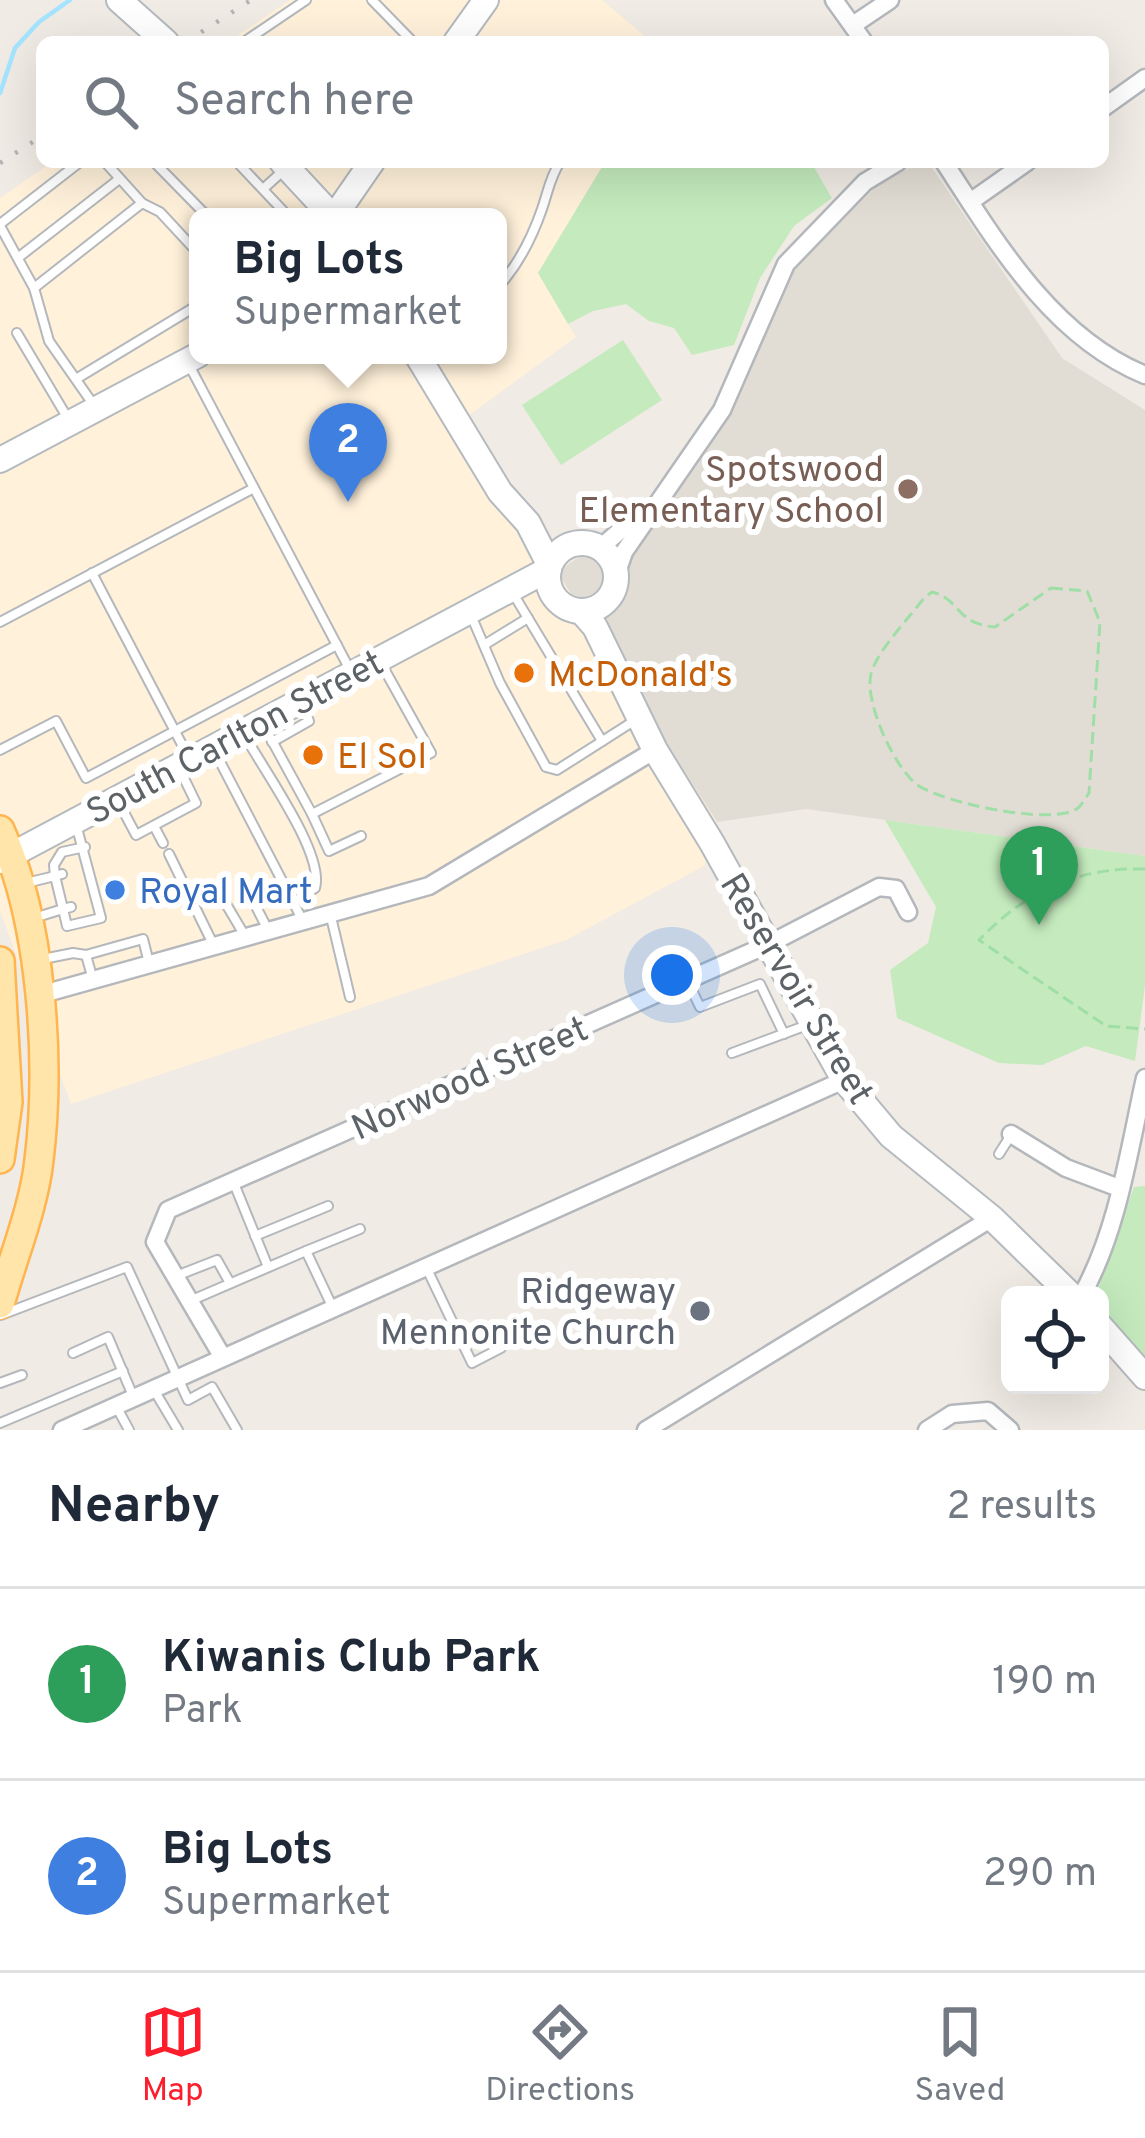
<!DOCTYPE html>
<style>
body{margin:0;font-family:Overpass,sans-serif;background:#f2f2f3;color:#1f2937}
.controls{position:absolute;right:36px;bottom:36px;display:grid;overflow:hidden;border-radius:18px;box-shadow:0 12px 48px #0002}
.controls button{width:108px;height:108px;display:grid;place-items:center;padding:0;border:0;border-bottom:3px solid #e0e1e3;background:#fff;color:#1f2937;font:60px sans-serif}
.you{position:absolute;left:672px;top:975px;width:42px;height:42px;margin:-30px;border:9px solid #fff;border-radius:50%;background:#1a73e8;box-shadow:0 0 0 18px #1a73e833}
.badge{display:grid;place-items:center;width:78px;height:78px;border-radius:50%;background:#fc1e2c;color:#fff;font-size:39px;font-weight:700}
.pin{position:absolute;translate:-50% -99px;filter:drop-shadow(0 3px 6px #0008)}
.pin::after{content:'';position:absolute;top:63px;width:42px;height:36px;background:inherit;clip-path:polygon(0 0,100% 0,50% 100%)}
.popup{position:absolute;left:189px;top:208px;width:318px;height:156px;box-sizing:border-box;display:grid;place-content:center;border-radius:18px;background:#fff;filter:drop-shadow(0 3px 9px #0005);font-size:39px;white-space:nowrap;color:#747a83}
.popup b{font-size:45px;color:#1f2937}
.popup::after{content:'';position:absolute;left:50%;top:100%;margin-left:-24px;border:24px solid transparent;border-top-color:#fff}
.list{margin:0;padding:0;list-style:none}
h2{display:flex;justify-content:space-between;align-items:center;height:156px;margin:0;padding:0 48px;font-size:51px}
h2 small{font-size:39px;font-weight:400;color:#747a83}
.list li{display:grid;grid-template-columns:78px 1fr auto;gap:36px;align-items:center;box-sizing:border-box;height:192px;padding:0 48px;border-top:3px solid #e0e1e3}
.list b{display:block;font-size:45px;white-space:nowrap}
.list p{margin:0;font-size:39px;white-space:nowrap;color:#747a83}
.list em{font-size:39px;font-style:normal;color:#747a83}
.icon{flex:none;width:66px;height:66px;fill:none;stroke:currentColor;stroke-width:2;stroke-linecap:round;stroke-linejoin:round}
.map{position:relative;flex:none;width:1145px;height:1430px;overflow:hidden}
.search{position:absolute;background:#fff;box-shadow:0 12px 48px #0002;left:36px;right:36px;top:36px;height:132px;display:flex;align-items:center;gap:30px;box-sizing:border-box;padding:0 42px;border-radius:18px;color:#747a83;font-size:45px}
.sheet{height:540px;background:#fff}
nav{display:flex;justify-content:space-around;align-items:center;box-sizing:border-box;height:168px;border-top:3px solid #e0e1e3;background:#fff;font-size:33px;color:#747a83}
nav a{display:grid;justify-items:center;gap:6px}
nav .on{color:#fc1e2c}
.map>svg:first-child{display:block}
.commercial{fill:#fff1da;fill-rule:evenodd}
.education{fill:#e2ddd4}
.green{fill:#c4eabd}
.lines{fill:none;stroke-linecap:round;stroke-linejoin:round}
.stream{stroke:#a5e4ff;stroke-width:4.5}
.lane-casing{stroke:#b4b8bc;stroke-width:12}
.street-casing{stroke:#b4b8bc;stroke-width:21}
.secondary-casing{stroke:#b5babf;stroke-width:28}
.primary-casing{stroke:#ffb44e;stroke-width:32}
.path{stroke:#9fdea6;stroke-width:3;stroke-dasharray:12 6;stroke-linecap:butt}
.lane{stroke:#fff;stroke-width:8}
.street{stroke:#fff;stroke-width:16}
.secondary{stroke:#fff;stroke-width:24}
.primary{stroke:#ffe5aa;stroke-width:27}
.rail{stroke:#b3b4b5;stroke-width:4.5;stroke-dasharray:3 15;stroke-linecap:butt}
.education-dot{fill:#8d6e63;stroke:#fff;stroke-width:4.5}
.food-dot{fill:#e8710a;stroke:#fff;stroke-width:4.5}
.shop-dot{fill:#3f7fe0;stroke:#fff;stroke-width:4.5}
.worship-dot{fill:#6b7280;stroke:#fff;stroke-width:4.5}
.labels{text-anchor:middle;stroke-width:12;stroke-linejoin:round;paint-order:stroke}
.education-label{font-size:36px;fill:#785e54;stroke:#fff;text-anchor:end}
.food-label{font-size:36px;fill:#c56008;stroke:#fff;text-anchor:start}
.street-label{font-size:36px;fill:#5c6266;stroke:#fff}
.shop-label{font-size:36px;fill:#366cbe;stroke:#fff;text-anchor:start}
.worship-label{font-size:36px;fill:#5b616d;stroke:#fff;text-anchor:end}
</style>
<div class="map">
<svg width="1145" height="1430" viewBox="0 0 1145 1430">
<rect width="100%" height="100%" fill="#f0ebe4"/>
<!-- commercial -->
<g class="commercial">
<polygon points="290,0 602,0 652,42 228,42"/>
<path d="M 52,162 L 605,162 L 538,273 L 576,337 L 468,416 L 557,572 L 717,822 L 704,866 L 566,940 L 71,1104 L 0,911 L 0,198 ZM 198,217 L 498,217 L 498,355 L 198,355 Z"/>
</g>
<!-- education -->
<polygon class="education" points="920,162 928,162 1062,358 1145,410 1145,856 806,809 717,822 557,572 647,511 694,466 730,412 792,270 878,185"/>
<!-- green -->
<g class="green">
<polygon points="605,162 811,162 832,198 794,226 760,278 734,345 692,355 674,328 649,321 626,304 593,311 568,324 538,273"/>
<polygon points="623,340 662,400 561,465 522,405"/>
<polygon points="885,820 1145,856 1145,985 1135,1061 1086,1046 1042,1065 999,1063 897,1018 890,970 928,943 936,907"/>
<polygon points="1145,1186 1145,1363 1100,1308 1100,1295 1096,1295 1134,1187"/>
</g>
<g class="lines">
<!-- stream -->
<polyline class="stream" points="0,93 15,48 39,22 70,0"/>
<defs>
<g id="lane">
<polyline points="372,0 413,42"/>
<polyline points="244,42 306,0"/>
<polyline points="105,162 142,203 160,212 198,253"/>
<polyline points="154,162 208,217"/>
<polyline points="237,162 287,215"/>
<polyline points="263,189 284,170"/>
<polyline points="0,224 80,162"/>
<polyline points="0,226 34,288 49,341 93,404"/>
<polyline points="19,257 118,180"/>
<path d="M 498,287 C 519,264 532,238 542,209 C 548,192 550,177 560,162"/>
<polyline points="34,288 142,203"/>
<polyline points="17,333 67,417"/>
<polyline points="188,363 349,668"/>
<polyline points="76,379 198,305"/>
<polyline points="92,573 189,758"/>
<polyline points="514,595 602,741"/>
<polyline points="470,613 500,683 546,767 557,770 637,719"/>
<polyline points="0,622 254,488"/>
<polyline points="484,645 528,618"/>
<polyline points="264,726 312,814"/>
<path d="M 245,736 C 263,769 325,854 315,888 L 294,902"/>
<polyline points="272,742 309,721 303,707"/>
<polyline points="0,750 56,721 86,778 337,645"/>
<polyline points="216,754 303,921"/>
<polyline points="118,801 136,835 196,803 181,772"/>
<polyline points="154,826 163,843"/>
<polyline points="361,836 329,851 312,814 431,753 382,665"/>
<polyline points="169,854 213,944"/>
<polyline points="62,874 55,876 54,865 62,852 85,847"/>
<polyline points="26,883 55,876 63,909 37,917"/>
<polyline points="247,889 268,930"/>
<polyline points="226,904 245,936"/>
<polyline points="71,907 63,909 67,926 101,918 77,828"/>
<polyline points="331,917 350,997"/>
<polyline points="43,959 73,953 86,955"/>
<polyline points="93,980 86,955 143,939 149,963"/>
<polyline points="688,982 700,1007 760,984 784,1034"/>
<polyline points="732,1053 810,1024"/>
<polyline points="999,1154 1011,1135"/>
<polyline points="233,1181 268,1267"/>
<polyline points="255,1236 328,1206"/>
<polyline points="426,1267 472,1363 501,1348"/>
<polyline points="176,1276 217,1260 230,1283"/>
<polyline points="192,1300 306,1251"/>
<polyline points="332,1306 306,1251 360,1229"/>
<polyline points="1,1315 127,1267 188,1400 212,1387 237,1430"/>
<polyline points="73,1353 108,1337 133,1396"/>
<polyline points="0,1383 22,1375"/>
<polyline points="154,1390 178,1430"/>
<polyline points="116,1406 129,1430"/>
<polyline points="0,1423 123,1371"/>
</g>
<g id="street">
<polyline points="834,0 864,42"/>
<polyline points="853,25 890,0"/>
<polyline points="1103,108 1145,78"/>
<path d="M 944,162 C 996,242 1052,337 1145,375"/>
<polyline points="970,202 1027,162"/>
<polyline points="600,548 637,516"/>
<polyline points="616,575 624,552 722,410 786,264 865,182 898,162"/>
<polyline points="43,994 429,886 655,750"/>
<polyline points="1011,1134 1066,1168 1119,1188"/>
<path d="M 1082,1295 C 1118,1230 1129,1150 1145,1078"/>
<polyline points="222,1356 155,1242 168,1210 769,944 879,887 896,889 908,912"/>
<polyline points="62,1430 844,1080"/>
<polyline points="646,1430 992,1218"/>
<polyline points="927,1430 952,1414 988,1411 1010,1430"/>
</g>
<g id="secondary">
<polyline points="119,0 166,42"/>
<polyline points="456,42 486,0"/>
<polyline points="282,162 333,217"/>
<polyline points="334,217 372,162"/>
<polyline points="417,355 500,492 528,523 549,564"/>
<polyline points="0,460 198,355"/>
<circle cx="582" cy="577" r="34"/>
<polyline points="581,611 595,627 655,750 712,843 844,1080 891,1136 992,1218 1071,1295"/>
<polyline points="0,861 549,569"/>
<polyline points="1100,1326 1145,1377"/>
</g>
<g id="primary">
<path d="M 0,830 C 42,921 51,1061 39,1160 C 34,1207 13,1257 0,1304"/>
<polyline points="0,961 8,1102 0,1159"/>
</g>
</defs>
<!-- lane casing -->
<use href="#lane" class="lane-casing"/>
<!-- street casing -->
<use href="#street" class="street-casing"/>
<!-- secondary casing -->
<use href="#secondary" class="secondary-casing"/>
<!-- primary casing -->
<use href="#primary" class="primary-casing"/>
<!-- path -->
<g class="path">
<path d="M 1051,588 L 1087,591 L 1100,622 L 1089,793 C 1087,796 1081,806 1078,808 C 1054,827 939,802 916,784 C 894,766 864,702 871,674 C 876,652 910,617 924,598 L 932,592 C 961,599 955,624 995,627 Z"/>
<path d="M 1145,869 C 1077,867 1025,892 979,940 L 1106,1026 L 1145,1029"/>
</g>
<!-- lane -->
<use href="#lane" class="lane"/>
<!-- street -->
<use href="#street" class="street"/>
<!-- secondary -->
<use href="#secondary" class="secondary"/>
<!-- primary -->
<use href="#primary" class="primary"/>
<!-- rail -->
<g class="rail">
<polyline points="186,42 251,0"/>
<polyline points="0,163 42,136"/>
</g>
</g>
<!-- markers -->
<circle class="education-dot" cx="908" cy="489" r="12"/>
<g class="food-dot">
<circle cx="524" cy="673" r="12"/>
<circle cx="313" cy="755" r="12"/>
</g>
<circle class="shop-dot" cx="115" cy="890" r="12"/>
<circle class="worship-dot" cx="700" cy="1311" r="12"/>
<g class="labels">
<!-- education labels -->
<g class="education-label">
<text x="884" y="481">Spotswood<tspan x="884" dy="41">Elementary School</tspan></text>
</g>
<!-- food labels -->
<g class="food-label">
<text x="548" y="686">McDonald's</text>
<text x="337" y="768">El Sol</text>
</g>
<!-- street labels -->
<g class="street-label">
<text transform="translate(234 736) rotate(-28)" y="13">South Carlton Street</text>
<text transform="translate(798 988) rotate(59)" y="13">Reservoir Street</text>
<text transform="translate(469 1077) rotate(-24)" y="13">Norwood Street</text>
</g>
<!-- shop labels -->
<g class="shop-label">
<text x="139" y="903">Royal Mart</text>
</g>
<!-- worship labels -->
<g class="worship-label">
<text x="676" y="1303">Ridgeway<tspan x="676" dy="41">Mennonite Church</tspan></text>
</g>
</g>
</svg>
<div class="controls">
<button><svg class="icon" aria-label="locate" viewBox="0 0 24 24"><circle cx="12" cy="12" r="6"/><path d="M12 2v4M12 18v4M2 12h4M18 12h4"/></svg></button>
</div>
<div class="you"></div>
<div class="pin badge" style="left:1039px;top:925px;background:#2e9e5b">1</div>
<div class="pin badge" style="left:348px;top:502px;background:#3f7fe0">2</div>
<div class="popup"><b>Big Lots</b>Supermarket</div>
<div class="search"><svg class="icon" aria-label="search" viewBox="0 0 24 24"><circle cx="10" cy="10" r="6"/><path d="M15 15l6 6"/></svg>Search here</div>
</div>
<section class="sheet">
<h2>Nearby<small>2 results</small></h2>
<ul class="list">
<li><span class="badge" style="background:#2e9e5b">1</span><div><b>Kiwanis Club Park</b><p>Park</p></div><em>190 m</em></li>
<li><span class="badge" style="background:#3f7fe0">2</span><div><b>Big Lots</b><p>Supermarket</p></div><em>290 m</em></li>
</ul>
</section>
<nav>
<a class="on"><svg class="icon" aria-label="map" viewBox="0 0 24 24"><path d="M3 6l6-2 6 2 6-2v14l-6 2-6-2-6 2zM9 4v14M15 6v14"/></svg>Map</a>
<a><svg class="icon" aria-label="directions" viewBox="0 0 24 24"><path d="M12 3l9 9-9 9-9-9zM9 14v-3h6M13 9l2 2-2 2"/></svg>Directions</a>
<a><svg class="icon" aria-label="saved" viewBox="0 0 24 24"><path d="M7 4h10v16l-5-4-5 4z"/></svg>Saved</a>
</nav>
